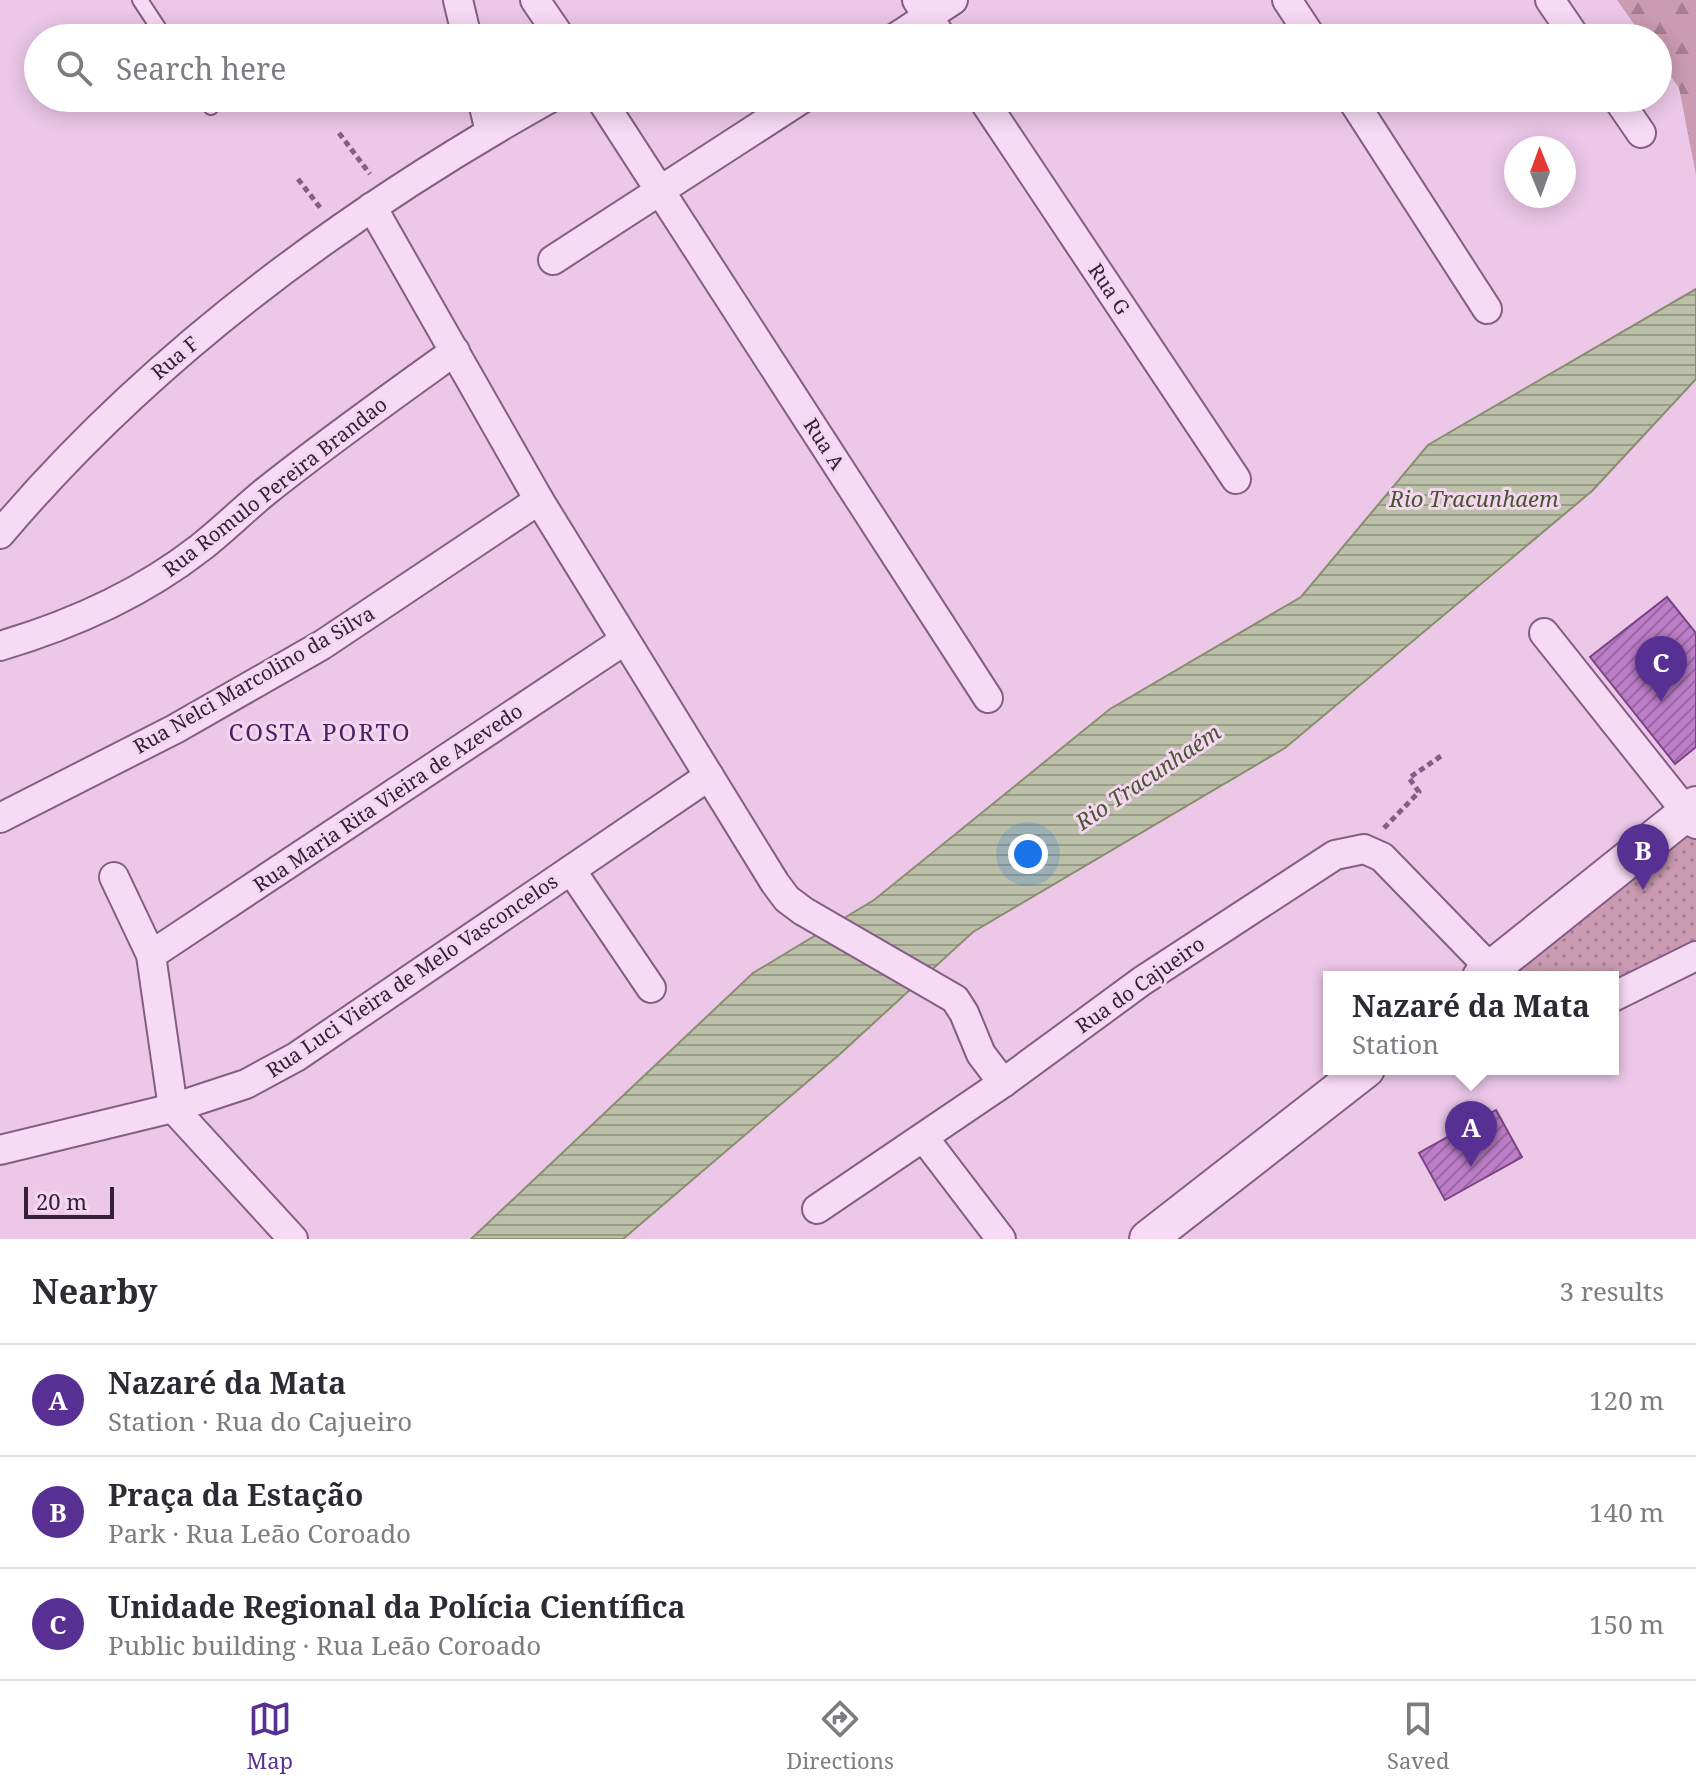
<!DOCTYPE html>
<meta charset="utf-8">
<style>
body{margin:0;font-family:"Noto Serif",serif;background:#f7f7f7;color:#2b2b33}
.compass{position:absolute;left:1504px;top:136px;width:72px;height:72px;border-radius:50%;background:#fff;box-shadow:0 4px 20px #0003;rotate:359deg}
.scale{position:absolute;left:24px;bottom:20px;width:90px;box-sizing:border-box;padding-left:8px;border:4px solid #362038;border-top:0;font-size:22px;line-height:28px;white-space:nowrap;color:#362038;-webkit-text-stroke:6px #f4d6f0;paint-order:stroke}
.you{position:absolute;left:1028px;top:854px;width:28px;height:28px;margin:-20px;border:6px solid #fff;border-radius:50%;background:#1a73e8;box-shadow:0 0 0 12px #1a73e833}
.badge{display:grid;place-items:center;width:52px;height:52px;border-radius:50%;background:#583093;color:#fff;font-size:26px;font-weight:700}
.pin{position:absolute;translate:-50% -66px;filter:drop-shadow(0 2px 4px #0008)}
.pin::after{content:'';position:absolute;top:42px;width:28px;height:24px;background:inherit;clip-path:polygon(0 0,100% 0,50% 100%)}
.popup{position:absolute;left:1323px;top:971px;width:296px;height:104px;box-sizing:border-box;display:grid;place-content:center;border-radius:0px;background:#fff;filter:drop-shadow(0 2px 6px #0005);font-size:26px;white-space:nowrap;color:#7c7c81}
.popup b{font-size:30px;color:#2b2b33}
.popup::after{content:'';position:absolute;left:50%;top:100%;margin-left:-16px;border:16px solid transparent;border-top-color:#fff}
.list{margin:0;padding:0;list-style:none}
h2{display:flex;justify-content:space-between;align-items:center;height:104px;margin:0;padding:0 32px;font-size:34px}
h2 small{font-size:26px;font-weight:400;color:#7c7c81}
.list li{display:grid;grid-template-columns:52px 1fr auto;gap:24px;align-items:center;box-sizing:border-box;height:112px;padding:0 32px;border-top:2px solid #e1e1e2}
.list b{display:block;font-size:30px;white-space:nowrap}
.list p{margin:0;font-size:26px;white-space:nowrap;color:#7c7c81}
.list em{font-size:26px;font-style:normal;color:#7c7c81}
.icon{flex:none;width:44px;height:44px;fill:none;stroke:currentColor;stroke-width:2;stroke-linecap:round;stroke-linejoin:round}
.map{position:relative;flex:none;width:1696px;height:1239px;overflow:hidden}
.search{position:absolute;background:#fff;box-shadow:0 4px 20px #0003;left:24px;right:24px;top:24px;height:88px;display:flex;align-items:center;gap:20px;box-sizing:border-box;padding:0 28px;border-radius:44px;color:#7c7c81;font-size:30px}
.sheet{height:440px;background:#fff}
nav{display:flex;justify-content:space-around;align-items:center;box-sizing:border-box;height:112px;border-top:2px solid #e1e1e2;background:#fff;font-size:22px;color:#7c7c81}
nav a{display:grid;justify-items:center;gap:4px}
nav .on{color:#583093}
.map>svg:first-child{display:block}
.forest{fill:url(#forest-firs)}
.park{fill:url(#park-dots)}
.water{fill:url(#water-rules);stroke:#898e6f;stroke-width:2}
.building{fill:url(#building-hatch);stroke:#794485;stroke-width:2}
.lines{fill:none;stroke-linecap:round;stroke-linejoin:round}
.service-casing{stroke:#855d87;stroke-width:18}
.minor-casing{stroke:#855d87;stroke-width:32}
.tertiary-casing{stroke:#855d87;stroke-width:40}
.path{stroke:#855d87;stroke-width:5;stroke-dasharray:6 4;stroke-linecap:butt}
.service{stroke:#f7daf4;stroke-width:14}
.minor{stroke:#f7daf4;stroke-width:28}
.tertiary{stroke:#f7daf4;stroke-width:36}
.labels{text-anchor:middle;stroke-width:6;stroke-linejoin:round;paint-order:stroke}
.street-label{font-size:20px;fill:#362038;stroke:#f4d6f0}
.water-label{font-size:22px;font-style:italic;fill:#495730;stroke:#f4d6f0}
.quarter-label{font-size:24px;letter-spacing:2px;fill:#4a2163;stroke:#f4d6f0}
</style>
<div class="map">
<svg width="1696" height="1239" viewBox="0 0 1696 1239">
<defs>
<pattern id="forest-firs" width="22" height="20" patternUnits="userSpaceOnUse" patternTransform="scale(2)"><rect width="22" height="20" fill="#ca9bb1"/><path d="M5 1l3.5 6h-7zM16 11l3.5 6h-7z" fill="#a57e91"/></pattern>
<pattern id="park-dots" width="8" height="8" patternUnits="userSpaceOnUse" patternTransform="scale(2)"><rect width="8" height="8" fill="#ca9bb1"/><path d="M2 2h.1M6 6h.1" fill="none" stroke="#a57e91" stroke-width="1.8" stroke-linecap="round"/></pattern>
<pattern id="water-rules" width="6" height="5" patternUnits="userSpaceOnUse" patternTransform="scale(2)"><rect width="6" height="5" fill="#bdc0a8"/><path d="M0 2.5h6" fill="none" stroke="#9a9c8a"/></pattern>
<pattern id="building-hatch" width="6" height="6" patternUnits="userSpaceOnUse" patternTransform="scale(2)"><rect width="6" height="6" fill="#bc7ec9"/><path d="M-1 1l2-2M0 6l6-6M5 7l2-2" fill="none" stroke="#9a67a4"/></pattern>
</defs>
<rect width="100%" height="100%" fill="#ecc7e8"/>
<!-- forest -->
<polygon class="forest" points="1617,0 1696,0 1696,175 1679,88 1658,58 1658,38 1644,38"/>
<!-- park -->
<polygon class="park" points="1696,824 1696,955 1613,996 1613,977 1482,977"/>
<!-- water -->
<polygon class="water" points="1696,289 1696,379 1592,491 1285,748 973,932 840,1054 623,1239 471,1239 753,973 874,900 1110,709 1301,597 1428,445"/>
<!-- building -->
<g class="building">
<polygon points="1667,597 1696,633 1696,747 1675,764 1590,657"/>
<polygon points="1496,1110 1522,1157 1445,1200 1419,1153"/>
</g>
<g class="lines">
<defs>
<g id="service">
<polyline points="140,0 165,38"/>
<polyline points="204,98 211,107"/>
</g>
<g id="minor">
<polyline points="458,0 467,38"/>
<polyline points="535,0 561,38"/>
<polyline points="917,0 942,38"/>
<polyline points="1287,0 1312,38"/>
<polyline points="1550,0 1576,38"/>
<polyline points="895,38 953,0"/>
<polyline points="482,98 490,132"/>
<polyline points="600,98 988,698"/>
<polyline points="982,98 1236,479"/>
<polyline points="1351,98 1487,309"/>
<polyline points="1617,98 1641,133"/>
<polyline points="372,207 539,500 775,883 787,899 803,911 955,999 964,1013 981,1054 1003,1083"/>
<polyline points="553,260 803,98"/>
<path d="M 0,534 C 152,354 345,213 550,98"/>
<polyline points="1544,633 1696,824"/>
<path d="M 0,646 C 71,625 141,594 200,548 C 223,530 243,510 265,492 C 326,443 391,397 455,351"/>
<polyline points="0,818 175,729 322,645 539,500"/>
<polyline points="571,870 651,988"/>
<polyline points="114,877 151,955 173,1108 293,1239"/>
<polyline points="151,955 625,640"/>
<polyline points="1613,997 1696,956"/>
<polyline points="924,1138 1001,1239"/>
<polyline points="0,1150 173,1108 246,1084 296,1057 709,776"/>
<polyline points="817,1209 1003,1083 1142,981 1335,855 1364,849 1382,857 1491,969"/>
</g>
<g id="tertiary">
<polyline points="1481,977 1696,805"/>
<polyline points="1148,1239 1366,1069"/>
</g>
</defs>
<!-- service casing -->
<use href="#service" class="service-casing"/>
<!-- minor casing -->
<use href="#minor" class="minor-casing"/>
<!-- tertiary casing -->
<use href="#tertiary" class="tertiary-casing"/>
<!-- path -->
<g class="path">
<polyline points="339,133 370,174"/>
<polyline points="298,179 322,210"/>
<polyline points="1384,828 1419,792 1409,778 1444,754"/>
</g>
<!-- service -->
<use href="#service" class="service"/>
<!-- minor -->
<use href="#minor" class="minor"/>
<!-- tertiary -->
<use href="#tertiary" class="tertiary"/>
</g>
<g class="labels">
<!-- street labels -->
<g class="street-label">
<text transform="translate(1109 289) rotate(56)" y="7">Rua G</text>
<text transform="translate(175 358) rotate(-40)" y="7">Rua F</text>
<text transform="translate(824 444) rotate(57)" y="7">Rua A</text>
<text transform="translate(275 487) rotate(-38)" y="7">Rua Romulo Pereira Brandao</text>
<text transform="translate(254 680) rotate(-30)" y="7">Rua Nelci Marcolino da Silva</text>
<text transform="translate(388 798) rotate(-34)" y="7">Rua Maria Rita Vieira de Azevedo</text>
<text transform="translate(412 976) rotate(-34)" y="7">Rua Luci Vieira de Melo Vasconcelos</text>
<text transform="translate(1140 985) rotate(-35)" y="7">Rua do Cajueiro</text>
</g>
<!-- water labels -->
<g class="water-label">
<text x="1474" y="507">Rio Tracunhaem</text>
<text transform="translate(1148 777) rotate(-34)" y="8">Rio Tracunhaém</text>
</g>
<!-- quarter labels -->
<g class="quarter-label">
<text x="320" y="741">COSTA PORTO</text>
</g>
</g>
</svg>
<svg class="compass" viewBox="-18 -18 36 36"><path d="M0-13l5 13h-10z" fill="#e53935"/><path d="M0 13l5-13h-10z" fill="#7c7c81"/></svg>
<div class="scale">20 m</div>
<div class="you"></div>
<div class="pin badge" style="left:1471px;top:1167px">A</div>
<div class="popup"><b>Nazaré da Mata</b>Station</div>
<div class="pin badge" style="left:1643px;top:890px">B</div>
<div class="pin badge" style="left:1661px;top:702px">C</div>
<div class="search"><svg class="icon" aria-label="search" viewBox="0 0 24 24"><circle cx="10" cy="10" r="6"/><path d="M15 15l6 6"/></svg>Search here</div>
</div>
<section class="sheet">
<h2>Nearby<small>3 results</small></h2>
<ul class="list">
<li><span class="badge">A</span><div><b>Nazaré da Mata</b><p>Station · Rua do Cajueiro</p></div><em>120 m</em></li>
<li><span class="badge">B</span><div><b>Praça da Estação</b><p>Park · Rua Leão Coroado</p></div><em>140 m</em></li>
<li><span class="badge">C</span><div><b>Unidade Regional da Polícia Científica</b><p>Public building · Rua Leão Coroado</p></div><em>150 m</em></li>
</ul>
</section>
<nav>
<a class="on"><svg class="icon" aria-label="map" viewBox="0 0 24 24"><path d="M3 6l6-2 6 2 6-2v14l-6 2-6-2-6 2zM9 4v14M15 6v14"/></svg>Map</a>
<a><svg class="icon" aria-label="directions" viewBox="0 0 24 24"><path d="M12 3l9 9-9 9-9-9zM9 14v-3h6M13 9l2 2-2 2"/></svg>Directions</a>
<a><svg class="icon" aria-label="saved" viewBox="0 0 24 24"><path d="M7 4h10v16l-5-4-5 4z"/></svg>Saved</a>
</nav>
